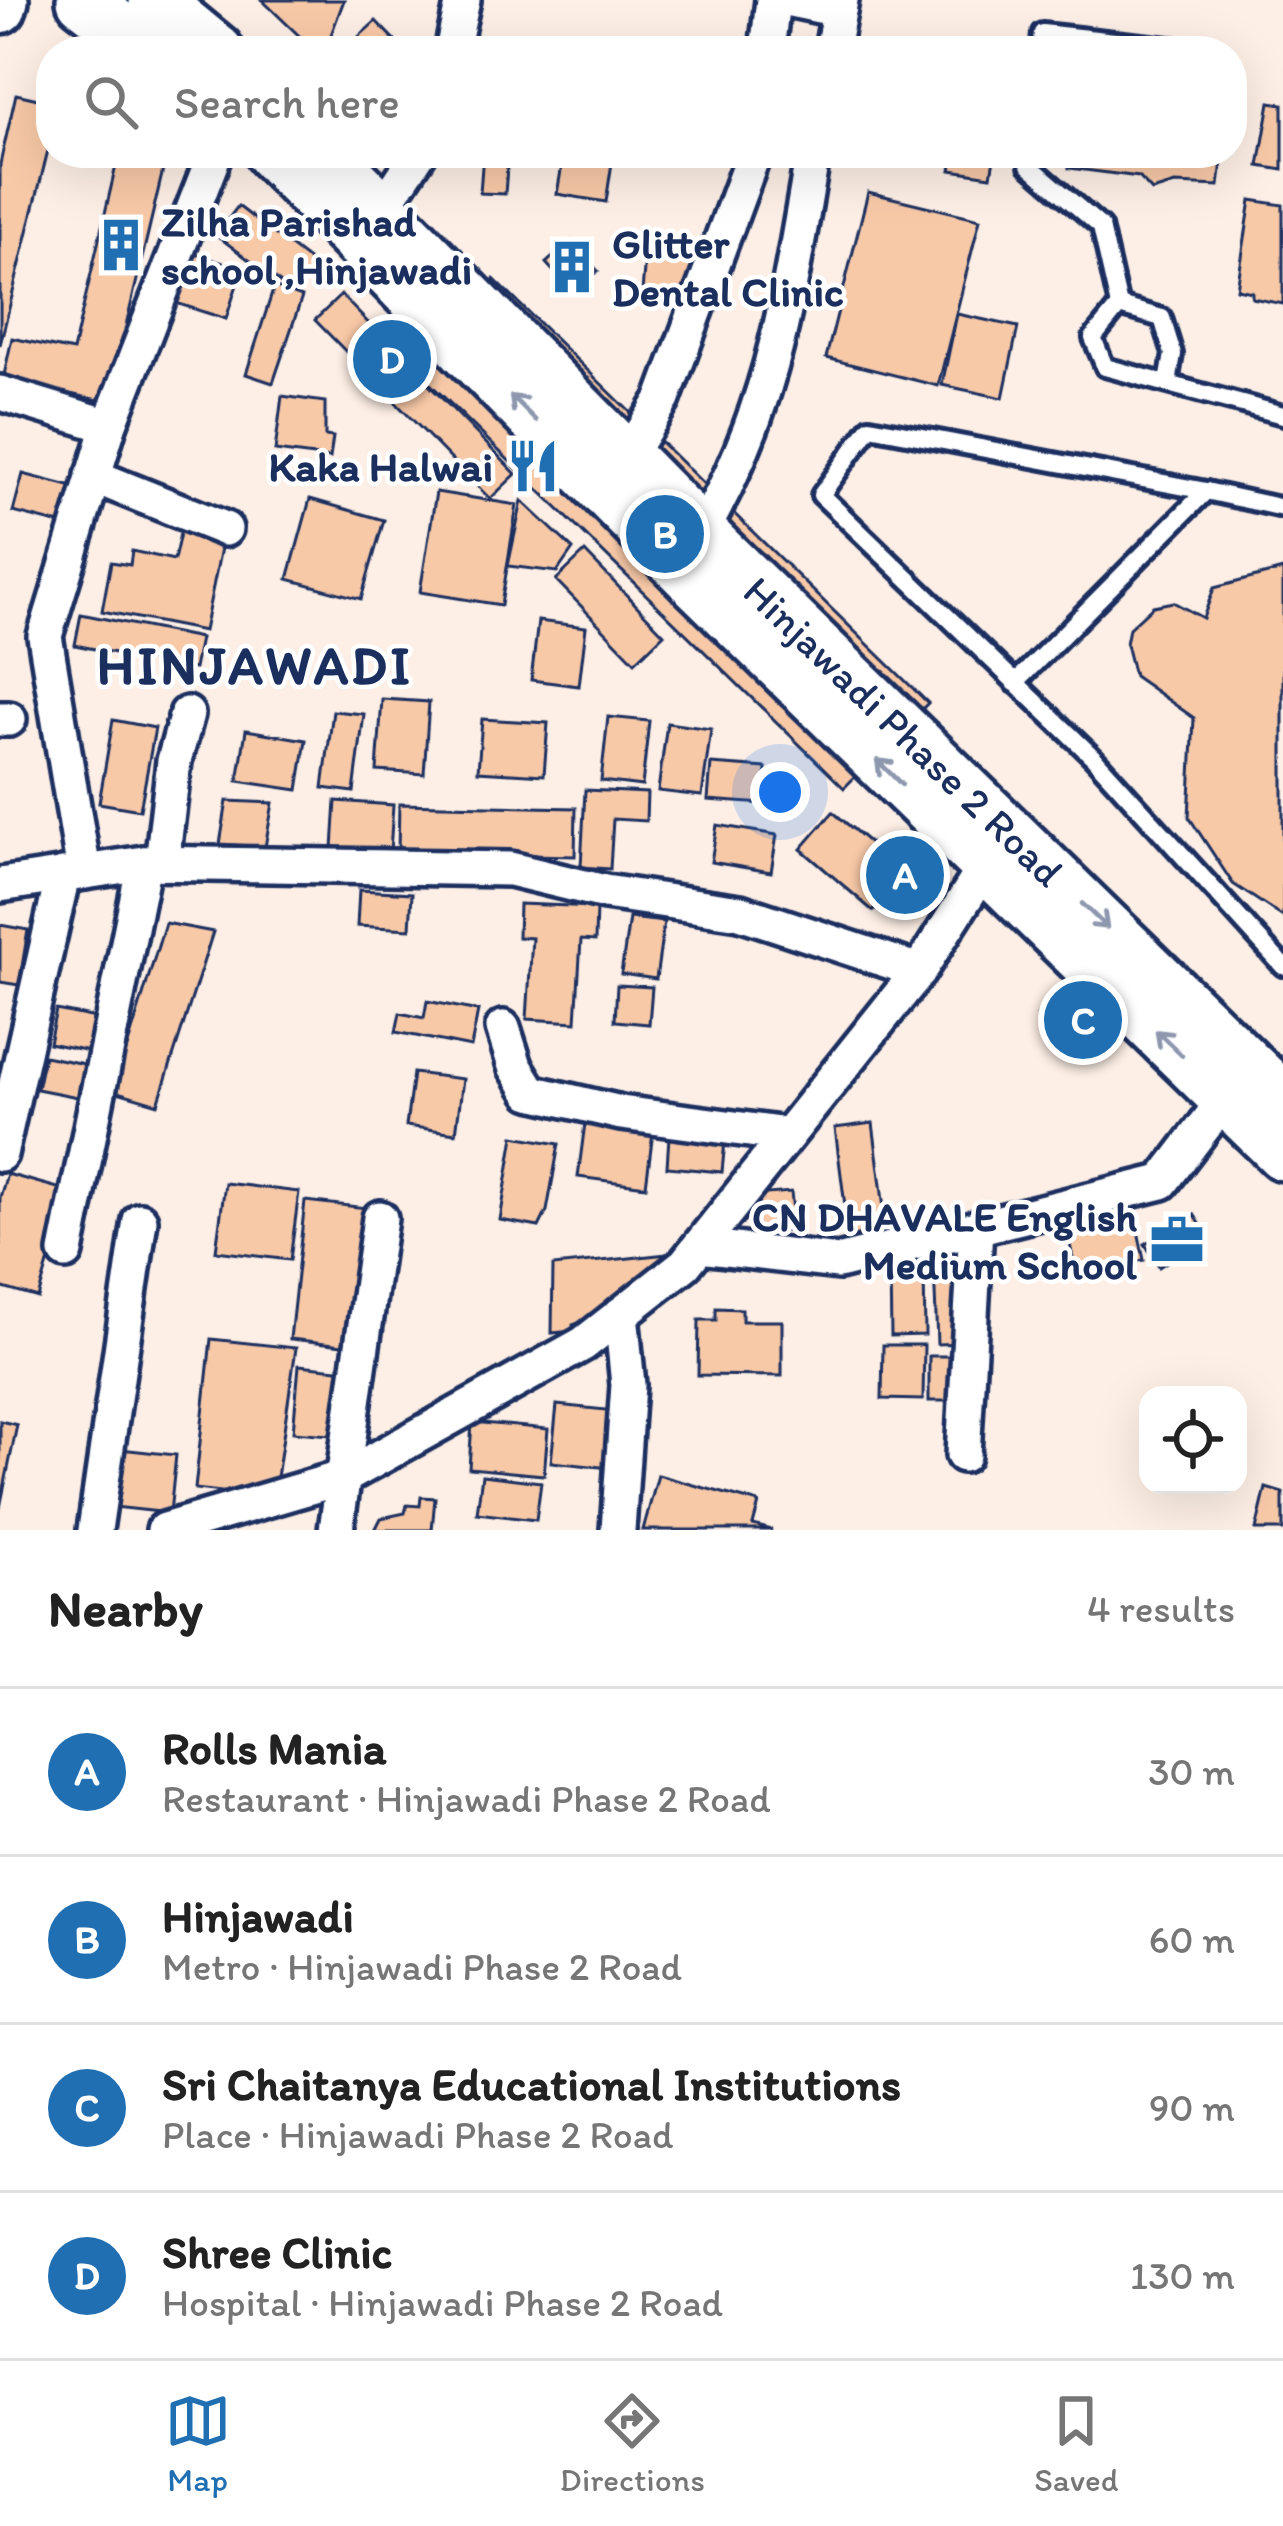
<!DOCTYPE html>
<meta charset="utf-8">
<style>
body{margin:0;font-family:Itim,sans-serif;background:#f6f6f6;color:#222}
.controls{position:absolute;right:36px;bottom:36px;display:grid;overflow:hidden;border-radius:24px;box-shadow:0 12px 48px #0002}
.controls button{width:108px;height:108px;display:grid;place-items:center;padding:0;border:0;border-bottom:3px solid #e0e0e0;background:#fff;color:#222;font:60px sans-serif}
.you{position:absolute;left:780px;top:792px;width:42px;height:42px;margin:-30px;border:9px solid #fff;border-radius:50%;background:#1a73e8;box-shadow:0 0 0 18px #1a73e833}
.badge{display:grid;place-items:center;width:78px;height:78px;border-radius:50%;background:#1f6fb2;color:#fff;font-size:39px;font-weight:700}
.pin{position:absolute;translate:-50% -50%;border:6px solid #fff;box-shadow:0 3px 12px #0006}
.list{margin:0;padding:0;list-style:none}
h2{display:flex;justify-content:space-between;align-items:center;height:156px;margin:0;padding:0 48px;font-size:51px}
h2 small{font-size:39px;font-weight:400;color:#767676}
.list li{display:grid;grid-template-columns:78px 1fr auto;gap:36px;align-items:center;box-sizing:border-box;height:168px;padding:0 48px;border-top:3px solid #e0e0e0}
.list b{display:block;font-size:45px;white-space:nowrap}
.list p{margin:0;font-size:39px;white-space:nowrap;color:#767676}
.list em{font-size:39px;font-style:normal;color:#767676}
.icon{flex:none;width:66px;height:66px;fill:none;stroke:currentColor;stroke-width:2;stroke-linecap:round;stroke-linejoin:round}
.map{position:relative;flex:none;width:1283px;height:1530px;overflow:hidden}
.search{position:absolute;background:#fff;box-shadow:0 12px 48px #0002;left:36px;right:36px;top:36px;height:132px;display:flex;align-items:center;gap:30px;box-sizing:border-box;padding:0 42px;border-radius:48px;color:#767676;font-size:45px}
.sheet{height:828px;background:#fff}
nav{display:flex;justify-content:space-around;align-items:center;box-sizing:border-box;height:168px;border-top:3px solid #e0e0e0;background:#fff;font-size:33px;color:#767676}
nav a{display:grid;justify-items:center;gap:6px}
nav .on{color:#1f6fb2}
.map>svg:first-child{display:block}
.building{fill:#f8c9a7;stroke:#1b2f5e;stroke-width:3}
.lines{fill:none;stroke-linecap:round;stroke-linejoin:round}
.service-casing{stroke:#1b2f5e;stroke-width:26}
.minor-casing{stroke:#1b2f5e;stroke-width:42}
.primary-casing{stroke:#1b2f5e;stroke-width:60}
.service{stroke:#fff;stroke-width:16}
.minor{stroke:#fff;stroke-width:33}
.primary{stroke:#fff;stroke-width:51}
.oneway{stroke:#8d97ae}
.labels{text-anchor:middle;stroke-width:9;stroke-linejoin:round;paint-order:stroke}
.poi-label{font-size:42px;font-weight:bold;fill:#1b2f5e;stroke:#fff;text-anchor:start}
.street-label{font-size:42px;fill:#1b2f5e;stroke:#fff}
.district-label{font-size:54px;font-weight:bold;letter-spacing:3px;fill:#1b2f5e;stroke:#fff}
</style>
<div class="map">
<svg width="1283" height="1530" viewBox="0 0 1283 1530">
<rect width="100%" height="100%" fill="#fdefe5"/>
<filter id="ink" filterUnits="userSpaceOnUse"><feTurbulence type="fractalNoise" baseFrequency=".00833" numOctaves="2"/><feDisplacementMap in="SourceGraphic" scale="24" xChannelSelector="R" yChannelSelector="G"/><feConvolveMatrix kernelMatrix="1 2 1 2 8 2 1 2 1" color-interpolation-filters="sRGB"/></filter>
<g filter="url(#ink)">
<!-- building -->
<g class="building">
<polygon points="262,0 344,0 325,51 315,51"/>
<polygon points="376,21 405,51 345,49"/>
<polygon points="16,94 51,102 51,138 0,345 0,164"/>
<polygon points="1270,102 1283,104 1283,170 1259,166"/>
<polygon points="119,153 167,153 108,402 3,380 12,338 73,351"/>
<polygon points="483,153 508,153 505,194 480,193"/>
<polygon points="564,153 613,156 606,202 557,194"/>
<polygon points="954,153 995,153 991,176 951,170"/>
<polygon points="1070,153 1223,153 1219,186 1175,184 1152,191 1139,177 1069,168"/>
<polygon points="868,192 980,219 938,386 826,358"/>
<polygon points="1251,200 1283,205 1283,304 1252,298 1252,292 1237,289"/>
<polygon points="238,206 315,265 293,293 216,235"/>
<polygon points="571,241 598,271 573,293 546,263"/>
<polygon points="192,253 242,269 226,319 176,303"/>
<polygon points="645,257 692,261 688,308 641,304"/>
<polygon points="494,279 928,703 844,788 410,364"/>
<polygon points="274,287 302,297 273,383 246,374"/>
<polygon points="341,295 516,474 490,499 315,320"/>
<polygon points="957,314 1018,327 1003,398 942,385"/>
<polygon points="282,396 325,402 325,436 333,437 330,458 275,451"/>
<polygon points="23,474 73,487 64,525 13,512"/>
<polygon points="436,492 517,505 501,605 420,592"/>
<polygon points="310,499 384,520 361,599 288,579"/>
<polygon points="522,501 573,549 557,572 508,566"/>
<polygon points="181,529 223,538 204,631 102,611 111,562 130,565 132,551 174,560"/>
<polygon points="585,552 664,634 635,662 556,580"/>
<polygon points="1283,570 1283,917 1233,884 1189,817 1194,718 1134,676 1126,644 1129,628 1153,606 1173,602 1203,618 1214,588"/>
<polygon points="81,614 200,638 194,669 75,645"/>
<polygon points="538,621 586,627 579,686 531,680"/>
<polygon points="382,699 429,702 424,774 377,771"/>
<polygon points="333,711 364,714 354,792 323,788"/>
<polygon points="608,717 649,721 642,786 601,781"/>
<polygon points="482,719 548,723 544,775 478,771"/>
<polygon points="113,720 155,728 140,810 99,803"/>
<polygon points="667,723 711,729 702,796 658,791"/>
<polygon points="246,730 306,740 298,790 238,781"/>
<polygon points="711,764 766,768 764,804 708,800"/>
<polygon points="585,790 647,793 646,821 613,819 610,869 581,867"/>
<polygon points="227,801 273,803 265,847 220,844"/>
<polygon points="336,801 393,805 390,852 333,848"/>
<polygon points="399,804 576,808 575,856 398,852"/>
<polygon points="833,812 905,873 873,911 801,849"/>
<polygon points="717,825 777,835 771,872 711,862"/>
<polygon points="359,890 412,893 410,929 357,926"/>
<polygon points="519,904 596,907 595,941 581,940 576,1022 527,1019 532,938 518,937"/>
<polygon points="629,918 664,922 656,979 621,974"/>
<polygon points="165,923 213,932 158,1104 114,1091"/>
<polygon points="0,925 28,930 19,985 0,982"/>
<polygon points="1075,982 1125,1025 1099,1054 1038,1015"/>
<polygon points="617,985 652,987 649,1024 615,1021"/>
<polygon points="427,1001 478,1011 471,1047 396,1032 400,1013 424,1018"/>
<polygon points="56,1010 111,1021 104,1054 49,1043"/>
<polygon points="44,1056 99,1067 93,1100 37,1089"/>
<polygon points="413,1073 463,1079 456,1133 406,1126"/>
<polygon points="585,1123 653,1132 646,1186 578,1177"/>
<polygon points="873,1123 887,1232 849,1237 835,1128"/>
<polygon points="514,1136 559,1144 547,1211 539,1227 500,1220"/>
<polygon points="669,1136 725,1141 722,1172 667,1167"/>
<polygon points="7,1174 69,1191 38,1298 0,1287 0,1197"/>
<polygon points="225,1183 299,1192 290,1260 216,1251"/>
<polygon points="791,1192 795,1230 758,1234 754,1195"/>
<polygon points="305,1201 376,1209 361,1347 290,1339"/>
<polygon points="1134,1211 1144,1260 1076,1273 1066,1225"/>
<polygon points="1194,1214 1208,1236 1159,1267 1145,1244"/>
<polygon points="668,1254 669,1266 610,1311 573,1325 574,1331 552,1333 553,1266"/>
<polygon points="961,1264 964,1343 937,1344 934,1265"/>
<polygon points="890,1270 924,1270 925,1335 891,1336"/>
<polygon points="716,1308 742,1309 742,1321 782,1321 782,1376 698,1375 699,1320 716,1320"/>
<polygon points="211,1339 296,1348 274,1498 195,1489"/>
<polygon points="883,1345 924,1345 923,1400 882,1399"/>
<rect x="929" y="1356" width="26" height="45"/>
<polygon points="299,1365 348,1370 342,1436 293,1432"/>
<polygon points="557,1405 616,1411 611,1468 551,1462"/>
<polygon points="0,1421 17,1425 0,1508"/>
<polygon points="472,1422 548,1429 544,1475 469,1468"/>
<polygon points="111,1448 176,1455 170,1513 104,1506"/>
<polygon points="482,1475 541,1482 536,1520 477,1513"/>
<polygon points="658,1475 759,1503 753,1525 772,1530 643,1530"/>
<polygon points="1266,1488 1283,1493 1283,1530 1256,1530"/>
<polygon points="421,1497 435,1498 432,1530 375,1530 381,1518 405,1513 407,1505 420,1506"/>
</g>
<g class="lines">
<defs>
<g id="service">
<polyline points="1040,51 1042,33 1205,51"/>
<polyline points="1030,153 1029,165 1101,227 1119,306"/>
<polyline points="1168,383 1173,354 1162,318 1119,306 1093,338 1105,367 1283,415"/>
<polyline points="1206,491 1283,508"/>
<polyline points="1015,683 1206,491 870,427 821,495 1094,758 1283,966"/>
</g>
<g id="minor">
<polyline points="791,0 839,10"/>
<polyline points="452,51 463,0"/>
<polyline points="767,51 773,0"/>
<polyline points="832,51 841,0"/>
<polyline points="382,209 419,153"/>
<polyline points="0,393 109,426"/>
<polyline points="627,458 663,399 754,153"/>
<polyline points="93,476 225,529"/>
<path d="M 701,533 C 775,404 788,296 813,153"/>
<polyline points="0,719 9,719"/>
<polyline points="162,863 174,761 187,714"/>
<polyline points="84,872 45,636 109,426 215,153"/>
<polyline points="0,885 144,863 510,869 605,892 740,912 919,971"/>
<polyline points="503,1028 515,1066 531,1092 621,1113 787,1135"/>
<polyline points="0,1154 63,875"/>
<polyline points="700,1246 838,1262 1162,1182 1226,1098"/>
<polyline points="66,1252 144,863"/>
<polyline points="963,1455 976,1228"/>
<polyline points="95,1530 140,1220"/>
<polyline points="164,1530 344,1477 583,1344 685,1264 919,971 985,867"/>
<polyline points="336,1530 380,1218"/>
<polyline points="618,1530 628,1385 621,1314"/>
</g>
<g id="primary">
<polyline points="83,0 150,51"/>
<polyline points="155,0 217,51"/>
<polyline points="0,7 2,0"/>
<polyline points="271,153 689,576 1283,1154"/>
<polyline points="326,153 717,549 1283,1099"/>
</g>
</defs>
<!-- service casing -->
<use href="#service" class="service-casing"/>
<!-- minor casing -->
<use href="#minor" class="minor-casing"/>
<!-- primary casing -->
<use href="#primary" class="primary-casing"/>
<!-- service -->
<use href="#service" class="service"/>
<!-- minor -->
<use href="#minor" class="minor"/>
<!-- primary -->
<use href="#primary" class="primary"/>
</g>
<!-- one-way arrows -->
<defs><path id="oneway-shaft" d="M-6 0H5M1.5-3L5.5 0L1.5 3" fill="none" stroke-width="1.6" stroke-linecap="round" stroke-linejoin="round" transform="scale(3)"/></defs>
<g class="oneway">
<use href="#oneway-shaft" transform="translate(523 408) rotate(-135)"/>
<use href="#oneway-shaft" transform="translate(889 772) rotate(-135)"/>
<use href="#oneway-shaft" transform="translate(1095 916) rotate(44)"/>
<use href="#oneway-shaft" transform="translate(1169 1043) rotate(-136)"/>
</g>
</g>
<!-- icons -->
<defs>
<symbol id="building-bare" viewBox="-9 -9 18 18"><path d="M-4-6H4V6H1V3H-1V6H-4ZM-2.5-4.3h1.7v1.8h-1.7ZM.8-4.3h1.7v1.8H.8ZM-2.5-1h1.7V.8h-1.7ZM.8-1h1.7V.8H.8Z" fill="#1f6fb2" stroke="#fff" stroke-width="2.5" paint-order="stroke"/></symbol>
<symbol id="restaurant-bare" viewBox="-9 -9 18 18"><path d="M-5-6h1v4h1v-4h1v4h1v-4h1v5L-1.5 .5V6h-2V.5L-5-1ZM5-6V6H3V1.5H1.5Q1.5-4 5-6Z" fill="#1f6fb2" stroke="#fff" stroke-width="2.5" paint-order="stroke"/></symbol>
<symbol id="office-bare" viewBox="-9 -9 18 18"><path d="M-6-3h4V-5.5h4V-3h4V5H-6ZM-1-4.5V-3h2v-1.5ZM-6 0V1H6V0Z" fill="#1f6fb2" stroke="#fff" stroke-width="2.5" paint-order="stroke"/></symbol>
</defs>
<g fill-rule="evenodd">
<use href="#building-bare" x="83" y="207" width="76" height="76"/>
<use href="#building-bare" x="534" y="229" width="76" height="76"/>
<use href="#restaurant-bare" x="495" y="428" width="76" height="76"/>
<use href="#office-bare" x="1139" y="1202" width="76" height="76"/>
</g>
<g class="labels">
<!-- poi labels -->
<g class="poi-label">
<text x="161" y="236">Zilha Parishad<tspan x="161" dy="48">school ,Hinjawadi</tspan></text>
<text x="612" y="258">Glitter<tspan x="612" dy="48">Dental Clinic</tspan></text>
<text x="493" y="481" text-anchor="end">Kaka Halwai</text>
<text x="1137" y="1231" text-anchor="end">CN DHAVALE English<tspan x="1137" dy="48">Medium School</tspan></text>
</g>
<!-- street labels -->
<g class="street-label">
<text transform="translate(904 731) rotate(44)" y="15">Hinjawadi Phase 2 Road</text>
</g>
<!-- district labels -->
<g class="district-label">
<text x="255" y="684">HINJAWADI</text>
</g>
</g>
</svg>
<div class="controls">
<button><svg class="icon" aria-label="locate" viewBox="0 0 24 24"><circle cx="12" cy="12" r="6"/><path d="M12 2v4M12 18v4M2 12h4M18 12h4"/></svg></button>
</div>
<div class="you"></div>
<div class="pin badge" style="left:905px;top:875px">A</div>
<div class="pin badge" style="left:665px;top:534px">B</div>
<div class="pin badge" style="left:1083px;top:1020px">C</div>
<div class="pin badge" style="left:392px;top:359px">D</div>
<div class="search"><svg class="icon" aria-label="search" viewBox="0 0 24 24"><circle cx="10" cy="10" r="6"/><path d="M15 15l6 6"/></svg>Search here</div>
</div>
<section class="sheet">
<h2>Nearby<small>4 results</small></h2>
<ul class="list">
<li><span class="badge">A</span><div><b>Rolls Mania</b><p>Restaurant · Hinjawadi Phase 2 Road</p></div><em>30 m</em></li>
<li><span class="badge">B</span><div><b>Hinjawadi</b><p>Metro · Hinjawadi Phase 2 Road</p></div><em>60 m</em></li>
<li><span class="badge">C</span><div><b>Sri Chaitanya Educational Institutions</b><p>Place · Hinjawadi Phase 2 Road</p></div><em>90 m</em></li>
<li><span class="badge">D</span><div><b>Shree Clinic</b><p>Hospital · Hinjawadi Phase 2 Road</p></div><em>130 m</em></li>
</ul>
</section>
<nav>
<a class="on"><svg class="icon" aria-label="map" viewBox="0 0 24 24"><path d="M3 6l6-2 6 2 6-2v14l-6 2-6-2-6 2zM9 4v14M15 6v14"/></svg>Map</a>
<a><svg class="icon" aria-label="directions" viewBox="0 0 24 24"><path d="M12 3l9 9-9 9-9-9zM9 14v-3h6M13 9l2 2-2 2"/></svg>Directions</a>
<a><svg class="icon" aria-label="saved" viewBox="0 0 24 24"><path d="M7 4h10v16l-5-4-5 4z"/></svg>Saved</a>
</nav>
